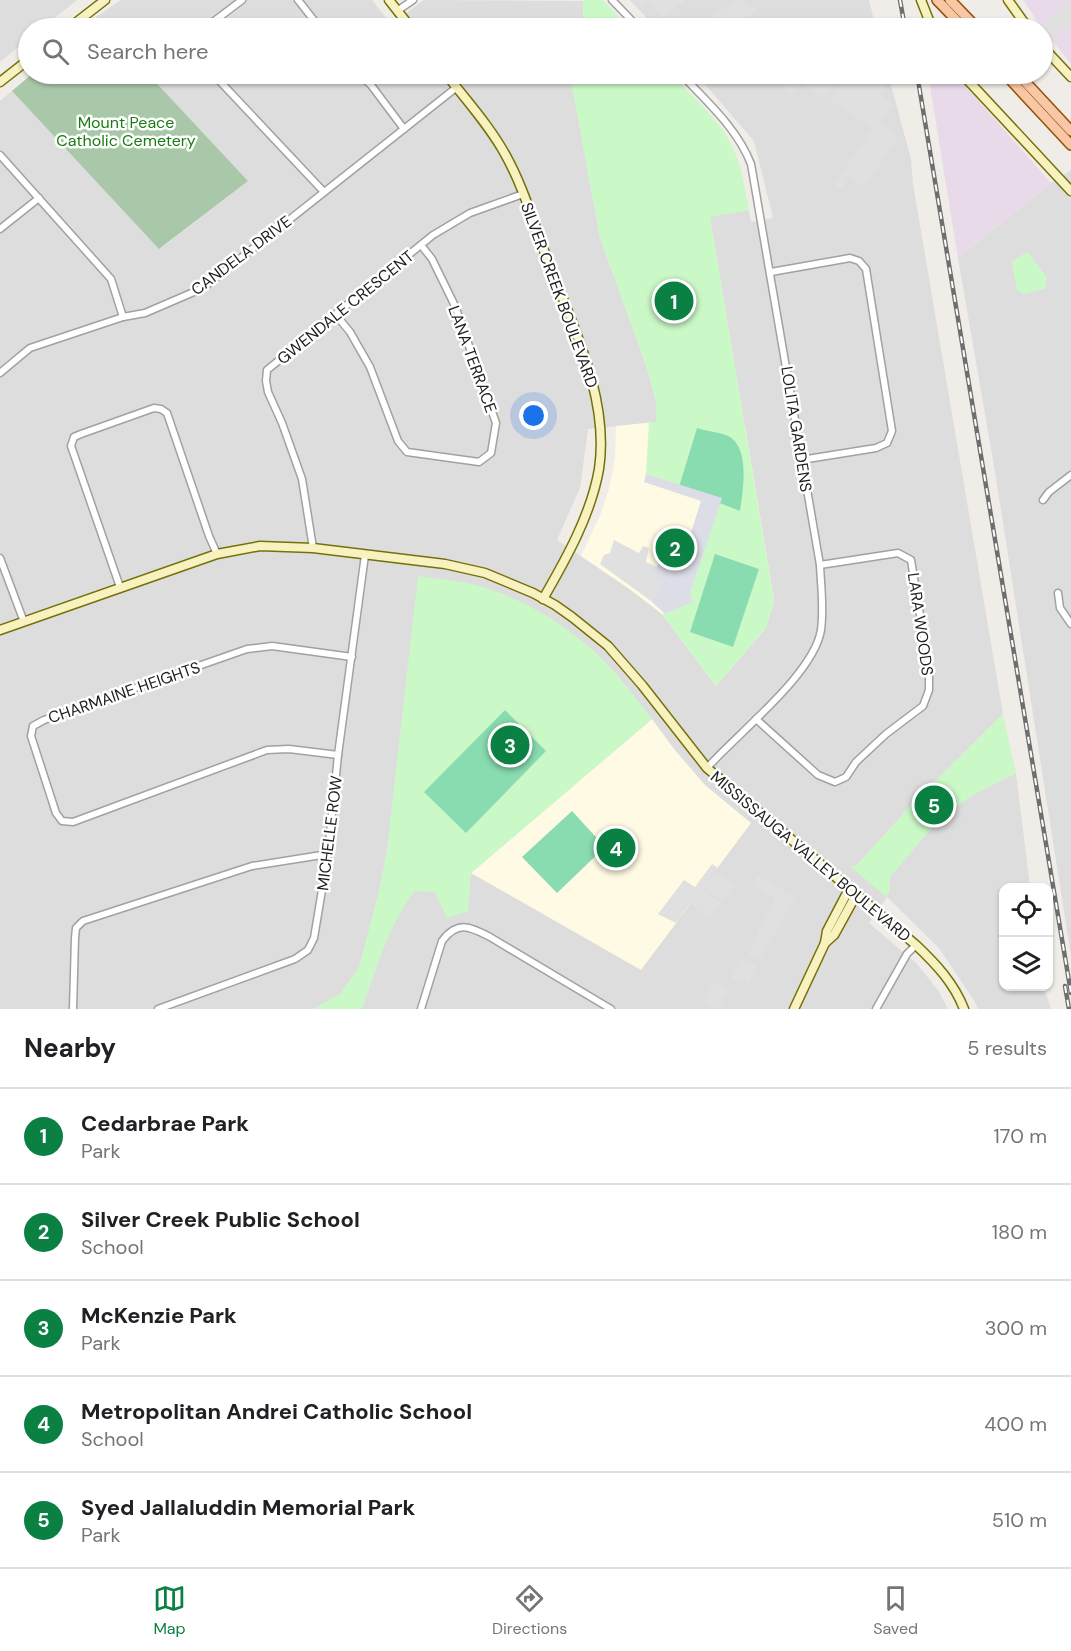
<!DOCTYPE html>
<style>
body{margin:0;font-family:"DM Sans",sans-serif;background:#f2f2f2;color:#202124}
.controls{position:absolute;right:18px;bottom:18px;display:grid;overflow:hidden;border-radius:12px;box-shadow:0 2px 4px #0004}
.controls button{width:54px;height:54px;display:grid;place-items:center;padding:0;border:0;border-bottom:2px solid #e0e0e0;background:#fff;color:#202124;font:30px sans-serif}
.you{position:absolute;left:534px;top:416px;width:21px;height:21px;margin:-15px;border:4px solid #fff;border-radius:50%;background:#1a73e8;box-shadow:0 0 0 9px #1a73e833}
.badge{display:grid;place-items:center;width:39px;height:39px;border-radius:50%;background:#0b8043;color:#fff;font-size:20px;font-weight:700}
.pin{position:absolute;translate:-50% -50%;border:3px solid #fff;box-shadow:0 2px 6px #0006}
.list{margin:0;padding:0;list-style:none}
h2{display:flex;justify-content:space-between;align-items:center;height:78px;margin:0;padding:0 24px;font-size:26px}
h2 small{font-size:20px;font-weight:400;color:#757577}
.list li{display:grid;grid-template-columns:39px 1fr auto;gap:18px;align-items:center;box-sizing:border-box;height:96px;padding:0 24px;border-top:2px solid #e0e0e0}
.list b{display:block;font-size:22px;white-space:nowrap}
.list p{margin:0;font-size:20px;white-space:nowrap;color:#757577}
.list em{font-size:20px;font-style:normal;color:#757577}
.icon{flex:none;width:33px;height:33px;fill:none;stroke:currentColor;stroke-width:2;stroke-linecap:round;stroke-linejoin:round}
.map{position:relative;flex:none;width:1071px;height:1009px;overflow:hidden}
.search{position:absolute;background:#fff;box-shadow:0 2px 4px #0004;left:18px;right:18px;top:18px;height:66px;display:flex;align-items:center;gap:15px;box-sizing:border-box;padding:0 21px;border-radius:33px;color:#757577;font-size:22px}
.sheet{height:558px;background:#fff}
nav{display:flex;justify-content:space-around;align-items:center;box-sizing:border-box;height:84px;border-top:2px solid #e0e0e0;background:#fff;font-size:16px;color:#757577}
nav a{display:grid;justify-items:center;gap:3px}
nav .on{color:#0b8043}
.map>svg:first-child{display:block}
.residential{fill:#deddde}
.industrial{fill:#e9dae9}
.education{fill:#fefae3}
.cemetery{fill:#a9c8a9}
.park{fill:#cbf8c7}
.pitch{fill:#89dcaf}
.parking{fill:#e0e0e0}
.plaza{fill:#dcdde6}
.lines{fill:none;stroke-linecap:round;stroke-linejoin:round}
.street-casing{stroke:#a1a1a1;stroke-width:9}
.secondary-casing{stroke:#75710a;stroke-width:11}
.primary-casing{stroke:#965106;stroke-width:12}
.street{stroke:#fff;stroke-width:6}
.secondary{stroke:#f7f2bf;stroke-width:8}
.primary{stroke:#f8c7a5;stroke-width:9}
.rail-casing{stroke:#6e6e6e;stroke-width:4.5}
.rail{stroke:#fff;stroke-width:2;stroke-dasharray:7;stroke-linecap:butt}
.labels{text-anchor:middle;stroke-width:5;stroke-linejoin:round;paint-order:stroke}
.park-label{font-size:16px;fill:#187c11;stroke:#fff}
.street-label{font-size:16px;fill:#202020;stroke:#fff}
</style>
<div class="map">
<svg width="1071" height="1009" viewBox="0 0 1071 1009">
<rect width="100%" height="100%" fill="#f0ece7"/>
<!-- residential -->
<g class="residential">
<polygon points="0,0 77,0 42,28 28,28 28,39 0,62"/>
<polygon points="121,0 372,0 391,24 424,0 583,1 583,18 569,28 107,28 96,17"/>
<polygon points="630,0 869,0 876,28 656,28"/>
<polygon points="148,74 570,74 600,238 646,365 656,401 656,422 588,429 580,488 557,540 631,590 662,614 716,686 774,601 710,217 749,210 751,222 773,218 754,141 696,74 888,74 911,159 913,184 1003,714 915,801 856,866 851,866 889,893 890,877 927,833 950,810 978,792 1016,773 1030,887 1004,888 1004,987 1044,987 1051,1009 978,1009 975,1002 939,948 887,897 869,923 916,963 938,990 948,1009 0,1009 0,101 12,91 160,249 248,181"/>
<polygon points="1071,170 1071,956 995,472 958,258 1051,183"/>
</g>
<!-- industrial -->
<g class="industrial">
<polygon points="1023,0 1071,0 1071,64 1040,25"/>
<polygon points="928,74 955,74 1051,183 958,258"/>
</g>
<!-- education -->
<g class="education">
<polygon points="656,422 745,426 774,601 766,628 716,686 662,614 631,590 581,556 602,511 610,485 615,458 616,426"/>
<polygon points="652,719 674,749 705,785 751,823 641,970 471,873"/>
</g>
<!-- cemetery -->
<polygon class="cemetery" points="32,74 148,74 248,181 159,249 12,91"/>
<!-- park -->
<g class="park">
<polygon points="583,0 603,0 629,28 569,28 583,18"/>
<path d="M 570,74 L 671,74 C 690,95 722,121 733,148 C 742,168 745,189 749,210 L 710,217 L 774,601 L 766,628 L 716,686 L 662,614 L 665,614 L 690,593 L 721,499 L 646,474 L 649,422 L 656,422 L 656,401 L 646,365 L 600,238 Z"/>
<polygon points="1027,252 1047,277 1045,289 1023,294 1017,290 1012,262"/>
<path d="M 418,576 C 440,579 464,581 486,588 C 534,604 581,634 615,673 C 628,687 640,704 652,719 L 471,873 L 468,911 L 447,918 L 435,892 L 415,891 C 388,925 377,968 362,1009 L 313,1009 L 340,994 L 359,967 L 379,891 L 387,849 Z"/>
<polygon points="1003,714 1016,773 978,792 950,810 927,833 890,877 889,893 886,897 850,866 856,866 915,801"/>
</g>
<!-- pitch -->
<g class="pitch">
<path d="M 697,428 C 706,431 717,432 726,435 C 751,445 743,490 740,511 L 679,487 Z"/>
<polygon points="715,554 759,569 733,647 690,632"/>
<polygon points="505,710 546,751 466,833 424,792"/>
<polygon points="572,811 605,847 557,893 522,857"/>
</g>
<!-- parking -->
<g class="parking">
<polygon points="636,0 686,0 661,18 649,1 640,6"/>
<polygon points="735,0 744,0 750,8 754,5 757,10 732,28 713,28 707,20"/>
<polygon points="1071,0 1071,23 1052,39 1041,25"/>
<polygon points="793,74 841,74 824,99 801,83 792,96 783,89"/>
<polygon points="848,74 868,74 886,86 880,94 894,104 880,123 899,136 864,187 849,177 841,189 834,184 872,129 830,100"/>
<polygon points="614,540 639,553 643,546 649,548 646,562 657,567 653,578 664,580 651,601 600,564 604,555 610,553"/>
<polygon points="712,864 718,868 702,889 721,903 709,919 690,904 676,923 658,914 684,880 695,887"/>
<polygon points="716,872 734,885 722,901 704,887"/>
<polygon points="758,876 795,897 760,961 748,955 759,935 756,933 775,898 753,885"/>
<polygon points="743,958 758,967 749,983 744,980 741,985 731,979"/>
<polygon points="714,982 729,991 718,1009 703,1001"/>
</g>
<!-- plaza -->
<polygon class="plaza" points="646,474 722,498 690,593 692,602 665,614 651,601 663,581 653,578 660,558 681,564 701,501 644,482"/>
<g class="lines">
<defs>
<g id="street">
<polyline points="298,0 320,28"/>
<polyline points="612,0 639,28"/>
<polyline points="397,11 413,0"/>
<polyline points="205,28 242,0"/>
<polyline points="213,74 324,192"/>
<polyline points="359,74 371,85 404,129"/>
<path d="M 681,74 C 707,102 737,128 751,164 L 820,565 C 821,587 824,608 821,630 C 814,674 738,733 707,768"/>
<polyline points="0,155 111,279 123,317"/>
<polyline points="0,229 39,198"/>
<polyline points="771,272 850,258 859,261 866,269 892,431 887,443 876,448 801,460"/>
<polyline points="336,315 350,332 370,367 398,441 407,452 479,462 491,453 496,423 455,306 432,259 421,245"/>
<polyline points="0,373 30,348 123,317 145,313 203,288 457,87"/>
<polyline points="1043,500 1049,492 1071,475"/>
<polyline points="313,548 302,479 282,423 268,392 266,381 267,370 433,235 470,213 523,194"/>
<polyline points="0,558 24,622"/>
<polyline points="120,587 71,446 74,437 81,434 154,408 161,409 167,413 209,536 217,554"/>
<polyline points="1058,593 1060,608 1071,624"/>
<polyline points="756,719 818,775 835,782 846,777 856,762 886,734 923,706 929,690 929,670 911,560 898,553 820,565"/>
<polyline points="338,755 289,749 267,750 73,822 62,821 56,813 31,736 33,726 44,720 247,649 272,646 352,657"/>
<polyline points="73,1009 75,938 76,928 83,921 252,866 328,854"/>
<polyline points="158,1009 295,959 308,950 314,938 328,854 338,755 365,555"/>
<path d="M 421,1009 L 442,941 C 458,920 470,927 490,937 L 611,1009"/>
<polyline points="876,1009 907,954 916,945"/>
</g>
<g id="secondary">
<polyline points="389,0 411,28"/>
<polyline points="921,0 932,28"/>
<polyline points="1008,0 1028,28"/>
<polyline points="69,28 105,0"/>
<polyline points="1042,46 1071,77"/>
<path d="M 446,74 C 466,100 489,125 505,154 C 523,186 533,221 546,256 C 571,322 610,398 599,469 C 591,515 566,559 543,599"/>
<polyline points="962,74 1071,191"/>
<polyline points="0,82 28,60"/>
<path d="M 0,630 L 217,554 L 260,546 L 313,548 L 445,564 L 485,573 L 533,593 L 555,605 L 572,617 L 608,646 L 642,685 L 707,768 L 916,945 C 936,964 954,983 964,1009"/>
<polyline points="825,943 834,935 856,895"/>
<polyline points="794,1009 825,943 827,931 849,889"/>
</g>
<g id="primary">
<polyline points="937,0 964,28"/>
<polyline points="950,0 977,28"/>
<polyline points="1005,74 1071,145"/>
<polyline points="1018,74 1071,131"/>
</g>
</defs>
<!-- street casing -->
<use href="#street" class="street-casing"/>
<!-- secondary casing -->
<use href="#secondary" class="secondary-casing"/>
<!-- primary casing -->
<use href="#primary" class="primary-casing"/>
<!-- street -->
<use href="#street" class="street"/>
<!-- secondary -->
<use href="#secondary" class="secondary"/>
<!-- primary -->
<use href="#primary" class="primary"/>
<defs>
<g id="rail">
<polyline points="900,0 905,28"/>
<polyline points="917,74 1071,993"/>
<polyline points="1065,986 1069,1009"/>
</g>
</defs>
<!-- rail casing -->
<use href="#rail" class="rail-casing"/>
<!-- rail -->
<use href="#rail" class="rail"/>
</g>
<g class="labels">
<!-- park labels -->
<g class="park-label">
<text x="126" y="128">Mount Peace<tspan x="126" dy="18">Catholic Cemetery</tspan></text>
</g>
<!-- street labels -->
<g class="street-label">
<text transform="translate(241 255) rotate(-37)" y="6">CANDELA DRIVE</text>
<text transform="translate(560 295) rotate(70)" y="6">SILVER CREEK BOULEVARD</text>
<text transform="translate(345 307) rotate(-39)" y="6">GWENDALE CRESCENT</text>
<text transform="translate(473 359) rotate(70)" y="6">LANA TERRACE</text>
<text transform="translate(797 429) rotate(81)" y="6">LOLITA GARDENS</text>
<text transform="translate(921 624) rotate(82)" y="6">LARA WOODS</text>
<text transform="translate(124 692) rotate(-19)" y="6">CHARMAINE HEIGHTS</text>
<text transform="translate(329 833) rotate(-83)" y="6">MICHELLE ROW</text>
<text transform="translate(811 856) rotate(40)" y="6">MISSISSAUGA VALLEY BOULEVARD</text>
</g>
</g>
</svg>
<div class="controls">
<button><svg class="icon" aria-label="locate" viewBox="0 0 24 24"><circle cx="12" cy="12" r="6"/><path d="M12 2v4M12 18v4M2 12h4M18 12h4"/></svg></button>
<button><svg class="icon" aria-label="layers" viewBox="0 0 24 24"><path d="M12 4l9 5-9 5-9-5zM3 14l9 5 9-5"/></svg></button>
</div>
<div class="you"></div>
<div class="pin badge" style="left:674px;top:301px">1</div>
<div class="pin badge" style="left:675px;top:548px">2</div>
<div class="pin badge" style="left:510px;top:745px">3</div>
<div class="pin badge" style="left:616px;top:848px">4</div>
<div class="pin badge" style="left:934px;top:805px">5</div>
<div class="search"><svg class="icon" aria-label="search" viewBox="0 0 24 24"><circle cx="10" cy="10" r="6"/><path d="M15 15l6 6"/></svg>Search here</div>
</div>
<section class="sheet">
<h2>Nearby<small>5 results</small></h2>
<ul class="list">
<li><span class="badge">1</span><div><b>Cedarbrae Park</b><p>Park</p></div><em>170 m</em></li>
<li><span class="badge">2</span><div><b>Silver Creek Public School</b><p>School</p></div><em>180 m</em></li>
<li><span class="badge">3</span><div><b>McKenzie Park</b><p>Park</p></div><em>300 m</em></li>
<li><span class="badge">4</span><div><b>Metropolitan Andrei Catholic School</b><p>School</p></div><em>400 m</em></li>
<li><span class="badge">5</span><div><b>Syed Jallaluddin Memorial Park</b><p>Park</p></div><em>510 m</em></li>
</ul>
</section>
<nav>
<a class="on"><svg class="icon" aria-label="map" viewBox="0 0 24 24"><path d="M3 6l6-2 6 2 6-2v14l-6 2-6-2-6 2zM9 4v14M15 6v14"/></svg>Map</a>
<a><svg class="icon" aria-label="directions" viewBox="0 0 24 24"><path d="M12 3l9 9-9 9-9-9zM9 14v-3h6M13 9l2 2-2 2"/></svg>Directions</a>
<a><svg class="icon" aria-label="saved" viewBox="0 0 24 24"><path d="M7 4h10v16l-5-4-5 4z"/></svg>Saved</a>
</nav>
